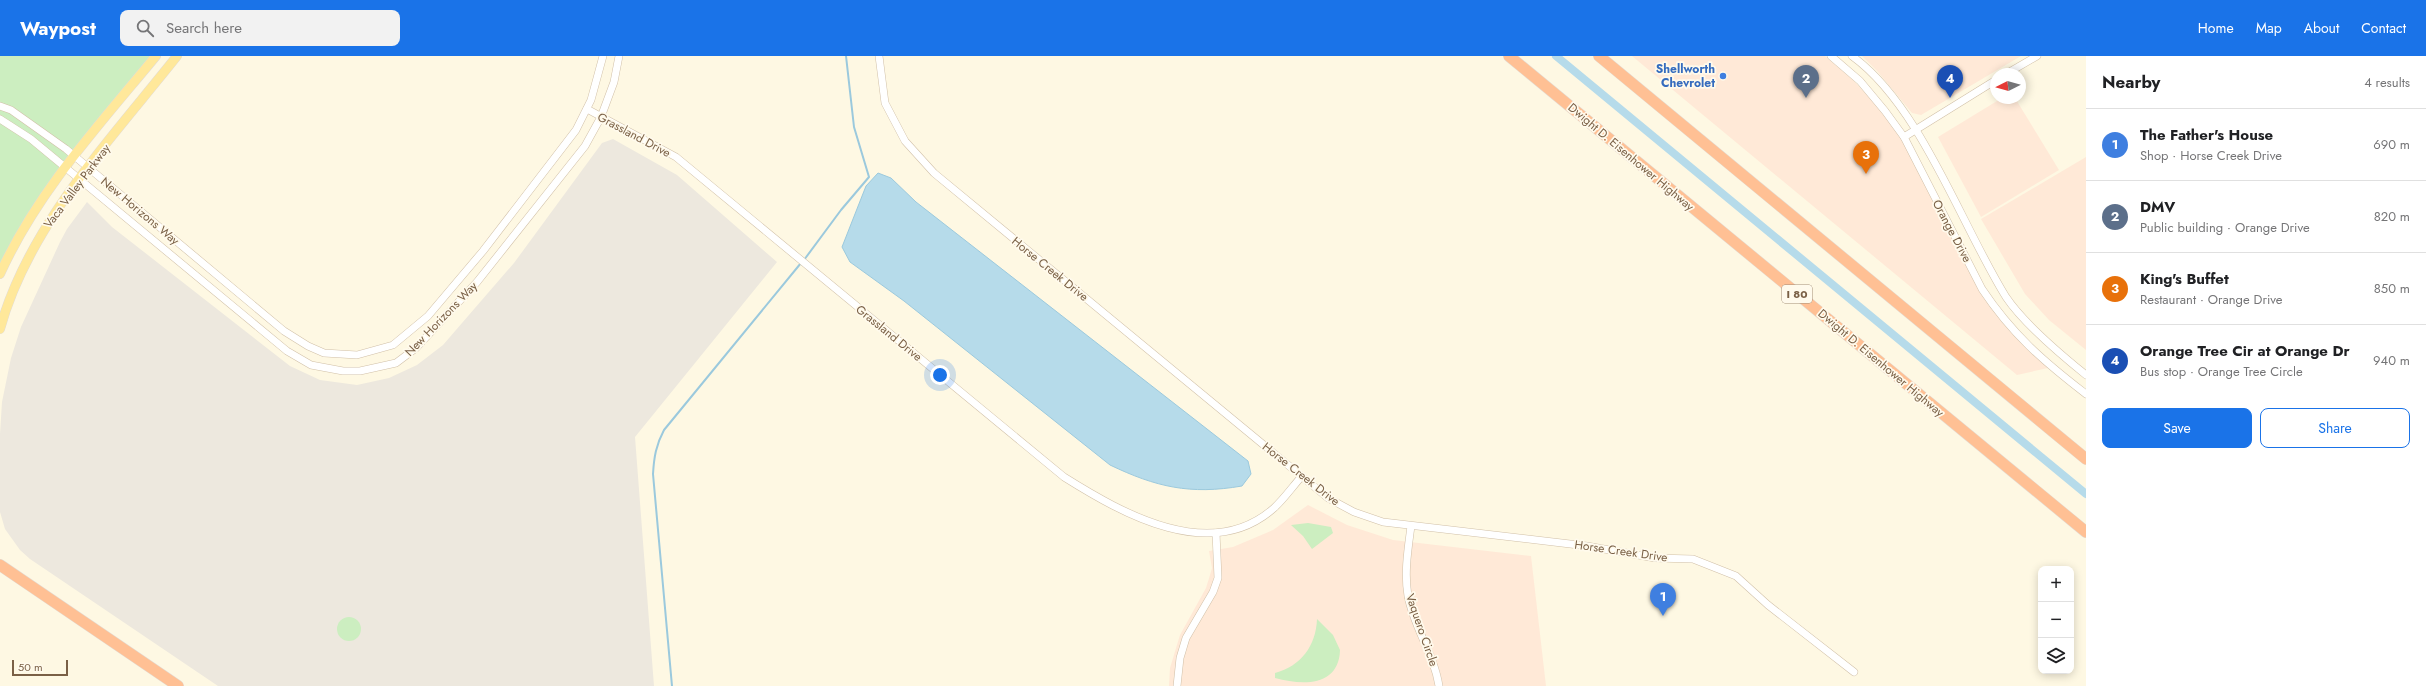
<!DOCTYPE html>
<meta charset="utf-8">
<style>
body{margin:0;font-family:Jost,sans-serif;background:#f2f2f2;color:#202124}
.controls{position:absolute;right:12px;bottom:12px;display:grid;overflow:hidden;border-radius:8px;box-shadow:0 2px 10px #0003}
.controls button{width:36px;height:36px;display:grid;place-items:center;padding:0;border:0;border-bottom:1px solid #e0e0e0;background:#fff;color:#202124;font:20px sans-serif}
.compass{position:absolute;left:1990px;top:12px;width:36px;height:36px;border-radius:50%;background:#fff;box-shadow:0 2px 10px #0003;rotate:264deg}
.scale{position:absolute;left:12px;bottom:10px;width:56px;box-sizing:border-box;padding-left:4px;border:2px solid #7a6046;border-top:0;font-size:11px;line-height:14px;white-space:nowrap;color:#7a6046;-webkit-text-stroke:3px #fffaec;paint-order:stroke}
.you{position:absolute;left:940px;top:319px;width:14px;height:14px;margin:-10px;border:3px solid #fff;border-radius:50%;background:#1a73e8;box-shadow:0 0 0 6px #1a73e833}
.badge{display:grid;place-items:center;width:26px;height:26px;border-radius:50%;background:#1a73e8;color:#fff;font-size:13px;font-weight:700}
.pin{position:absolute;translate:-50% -33px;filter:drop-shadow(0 1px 2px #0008)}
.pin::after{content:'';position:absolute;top:21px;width:14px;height:12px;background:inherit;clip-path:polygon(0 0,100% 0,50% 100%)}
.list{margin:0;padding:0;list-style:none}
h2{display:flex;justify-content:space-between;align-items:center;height:52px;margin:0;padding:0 16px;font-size:17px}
h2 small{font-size:13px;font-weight:400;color:#757577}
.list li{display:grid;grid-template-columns:26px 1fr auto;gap:12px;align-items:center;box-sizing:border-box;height:72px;padding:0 16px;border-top:1px solid #e0e0e0}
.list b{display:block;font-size:15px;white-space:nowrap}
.list p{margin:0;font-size:13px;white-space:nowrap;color:#757577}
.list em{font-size:13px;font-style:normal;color:#757577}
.actions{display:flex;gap:8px;padding:12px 16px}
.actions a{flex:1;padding:9px 0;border:1px solid #1a73e8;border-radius:8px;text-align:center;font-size:14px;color:#1a73e8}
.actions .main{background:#1a73e8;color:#fff}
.icon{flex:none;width:22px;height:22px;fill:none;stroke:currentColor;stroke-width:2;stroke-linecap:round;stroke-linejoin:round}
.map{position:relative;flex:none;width:2086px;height:630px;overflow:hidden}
header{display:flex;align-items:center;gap:24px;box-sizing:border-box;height:56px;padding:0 20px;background:#1a73e8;color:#fff}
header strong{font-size:19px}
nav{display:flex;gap:22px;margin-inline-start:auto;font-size:14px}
.search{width:280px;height:36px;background:#f2f2f2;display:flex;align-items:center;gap:10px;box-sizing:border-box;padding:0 14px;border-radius:8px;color:#757577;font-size:15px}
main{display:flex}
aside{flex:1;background:#fff}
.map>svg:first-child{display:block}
.commercial{fill:#ffe9d7}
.industrial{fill:#ede8de}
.green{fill:#cceec0}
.water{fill:#b6dbea;stroke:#9bc9dd}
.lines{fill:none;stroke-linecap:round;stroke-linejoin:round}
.stream{stroke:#9bc9dd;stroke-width:2}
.canal{stroke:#b6dbea;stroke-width:8}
.minor-casing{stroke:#d1c0a8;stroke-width:8}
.major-casing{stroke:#e2dcd6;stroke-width:10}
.highway-casing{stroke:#e2dcd6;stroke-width:12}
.minor{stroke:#fff;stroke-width:7}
.major{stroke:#ffe89a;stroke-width:9}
.highway{stroke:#ffc094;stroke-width:11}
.shop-dot{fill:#3f7fe0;stroke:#fffaec;stroke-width:1.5}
.labels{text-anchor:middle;stroke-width:3.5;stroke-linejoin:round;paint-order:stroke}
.shield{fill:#fffaec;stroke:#a28e78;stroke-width:1}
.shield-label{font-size:11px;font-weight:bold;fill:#7a6046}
.shop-label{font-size:12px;font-weight:bold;fill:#366cbe;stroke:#fffaec;text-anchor:end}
.street-label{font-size:12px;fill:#7a6046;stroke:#fffaec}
</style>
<header>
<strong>Waypost</strong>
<div class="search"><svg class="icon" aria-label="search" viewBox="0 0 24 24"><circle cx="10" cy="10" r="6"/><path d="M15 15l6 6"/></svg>Search here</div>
<nav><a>Home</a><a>Map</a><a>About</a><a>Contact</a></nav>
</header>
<main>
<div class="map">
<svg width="2086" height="630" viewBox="0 0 2086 630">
<rect width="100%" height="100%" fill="#fef8e3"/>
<!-- commercial -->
<g class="commercial">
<polygon points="1632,0 1825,0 1852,23 1883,56 1900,80 1979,229 2027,291 2048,312 2017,319"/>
<polygon points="1862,0 2021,0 1921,59 1912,57 1878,16"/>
<polygon points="2002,42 2015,42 2059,114 1981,161 1938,81"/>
<polygon points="2086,101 2086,294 2049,264 2025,238 1981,163"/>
<polygon points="1308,449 1347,469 1393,484 1531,500 1546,630 1169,630 1170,612 1180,579 1206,532 1210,519 1212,512 1209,495 1233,491 1273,474"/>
</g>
<!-- industrial -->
<polygon class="industrial" points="613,83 677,119 777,206 635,381 654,630 218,630 30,503 20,494 5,473 0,456 0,378 2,346 11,302 21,271 60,186 67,173 87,146 112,171 290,310 320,324 357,329 389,322 417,309 443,289 514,207 602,87"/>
<!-- green -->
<g class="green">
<polygon points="0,0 156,0 58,121 0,219"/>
<polygon points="1308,467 1331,471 1333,477 1312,493 1303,480 1291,469"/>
<circle cx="349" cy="573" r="12"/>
<path d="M 1317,563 L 1333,579 L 1340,594 C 1339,630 1304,630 1275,622 L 1275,617 C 1301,610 1316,590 1317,563 Z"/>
</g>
<!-- water -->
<path class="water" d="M 878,117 L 891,122 L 916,146 L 1248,405 L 1251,418 L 1242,430 C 1190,439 1156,431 1110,409 L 904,245 L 850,206 L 842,191 L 866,130 Z"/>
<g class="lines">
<!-- stream -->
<g class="stream">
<polyline points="804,204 841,154 869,121 854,71 846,0"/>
<path d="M 672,630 L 653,418 C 654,401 656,389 664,374 L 801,207"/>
</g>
<!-- canal -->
<polyline class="canal" points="1556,0 2086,438"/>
<defs>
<g id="minor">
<polyline points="879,0 885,47 905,85 934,117 1328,442 1354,456 1383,466 1587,490 1655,502 1693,503 1736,520 1768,549 1854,616"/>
<path d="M 1831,0 L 1860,25 L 1885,55 L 1904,81 L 1982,233 C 2012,278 2043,305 2086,338"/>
<path d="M 1852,0 C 1921,50 1961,169 2006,241 C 2024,268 2060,298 2086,319"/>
<polyline points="2006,18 2037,0"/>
<polyline points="0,50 11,54 66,93 284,275 308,290 324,297 357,299 393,289 428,260 483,195 576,74 591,44 603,0"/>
<path d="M 587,53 L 676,101 L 1064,421 C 1123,458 1211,508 1274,452 C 1284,443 1293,430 1302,420"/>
<polyline points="0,63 31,83 287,295 311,309 343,315 360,315 396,307 416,292 477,226 585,90 601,61 614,26 619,0"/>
<polyline points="1904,81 1996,24"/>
<path d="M 1411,470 C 1408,493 1404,517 1408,540 C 1414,572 1434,598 1439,630"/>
<polyline points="1177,630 1180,602 1186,582 1213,536 1218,522 1216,477"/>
</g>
<g id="major">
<path d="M 0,218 C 37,136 99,69 156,0"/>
<path d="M 0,273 C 28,170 112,82 177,0"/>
</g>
<g id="highway">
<polyline points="1509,0 2086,476"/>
<polyline points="1599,0 2086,403"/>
<polyline points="0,509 178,630"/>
</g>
</defs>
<!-- minor casing -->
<use href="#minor" class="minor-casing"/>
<!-- major casing -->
<use href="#major" class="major-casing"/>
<!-- highway casing -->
<use href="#highway" class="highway-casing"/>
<!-- minor -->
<use href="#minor" class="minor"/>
<!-- major -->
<use href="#major" class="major"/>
<!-- highway -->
<use href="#highway" class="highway"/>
</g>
<!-- markers -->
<circle class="shop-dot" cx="1723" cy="20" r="4"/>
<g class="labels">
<!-- shield labels -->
<rect class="shield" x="1782" y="229" width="30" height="18" rx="3"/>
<g class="shield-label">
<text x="1797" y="242">I 80</text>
</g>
<!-- shop labels -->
<g class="shop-label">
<text x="1715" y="17">Shellworth<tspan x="1715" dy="14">Chevrolet</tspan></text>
</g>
<!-- street labels -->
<g class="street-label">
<text transform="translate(634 79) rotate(28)" y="4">Grassland Drive</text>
<text transform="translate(1631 101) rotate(40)" y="4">Dwight D. Eisenhower Highway</text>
<text transform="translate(77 130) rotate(-53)" y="4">Vaca Valley Parkway</text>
<text transform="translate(140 155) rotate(40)" y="4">New Horizons Way</text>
<text transform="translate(1952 175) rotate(62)" y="4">Orange Drive</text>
<text transform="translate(1050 213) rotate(39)" y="4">Horse Creek Drive</text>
<text transform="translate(441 263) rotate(-46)" y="4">New Horizons Way</text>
<text transform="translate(889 277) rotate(39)" y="4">Grassland Drive</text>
<text transform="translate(1881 307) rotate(40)" y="4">Dwight D. Eisenhower Highway</text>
<text transform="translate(1301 418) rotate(38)" y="4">Horse Creek Drive</text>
<text transform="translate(1621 495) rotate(8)" y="4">Horse Creek Drive</text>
<text transform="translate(1422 574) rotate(71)" y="4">Vaquero Circle</text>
</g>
</g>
</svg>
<div class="controls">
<button>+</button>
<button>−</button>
<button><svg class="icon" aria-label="layers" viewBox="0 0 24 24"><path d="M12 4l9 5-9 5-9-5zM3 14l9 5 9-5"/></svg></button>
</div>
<svg class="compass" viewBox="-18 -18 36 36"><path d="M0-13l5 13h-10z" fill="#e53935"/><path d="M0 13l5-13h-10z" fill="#757577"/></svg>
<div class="scale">50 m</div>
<div class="you"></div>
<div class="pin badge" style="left:1663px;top:560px;background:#3f7fe0">1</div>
<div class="pin badge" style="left:1806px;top:42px;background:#5c6f8a">2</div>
<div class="pin badge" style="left:1866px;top:118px;background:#e8710a">3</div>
<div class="pin badge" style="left:1950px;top:42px;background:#1a4fb4">4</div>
</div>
<aside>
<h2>Nearby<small>4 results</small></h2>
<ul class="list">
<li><span class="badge" style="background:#3f7fe0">1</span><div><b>The Father's House</b><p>Shop · Horse Creek Drive</p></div><em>690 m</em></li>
<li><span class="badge" style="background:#5c6f8a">2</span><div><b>DMV</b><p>Public building · Orange Drive</p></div><em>820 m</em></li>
<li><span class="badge" style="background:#e8710a">3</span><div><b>King's Buffet</b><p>Restaurant · Orange Drive</p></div><em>850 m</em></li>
<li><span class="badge" style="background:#1a4fb4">4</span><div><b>Orange Tree Cir at Orange Dr</b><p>Bus stop · Orange Tree Circle</p></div><em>940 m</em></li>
</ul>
<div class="actions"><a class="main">Save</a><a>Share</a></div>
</aside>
</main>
